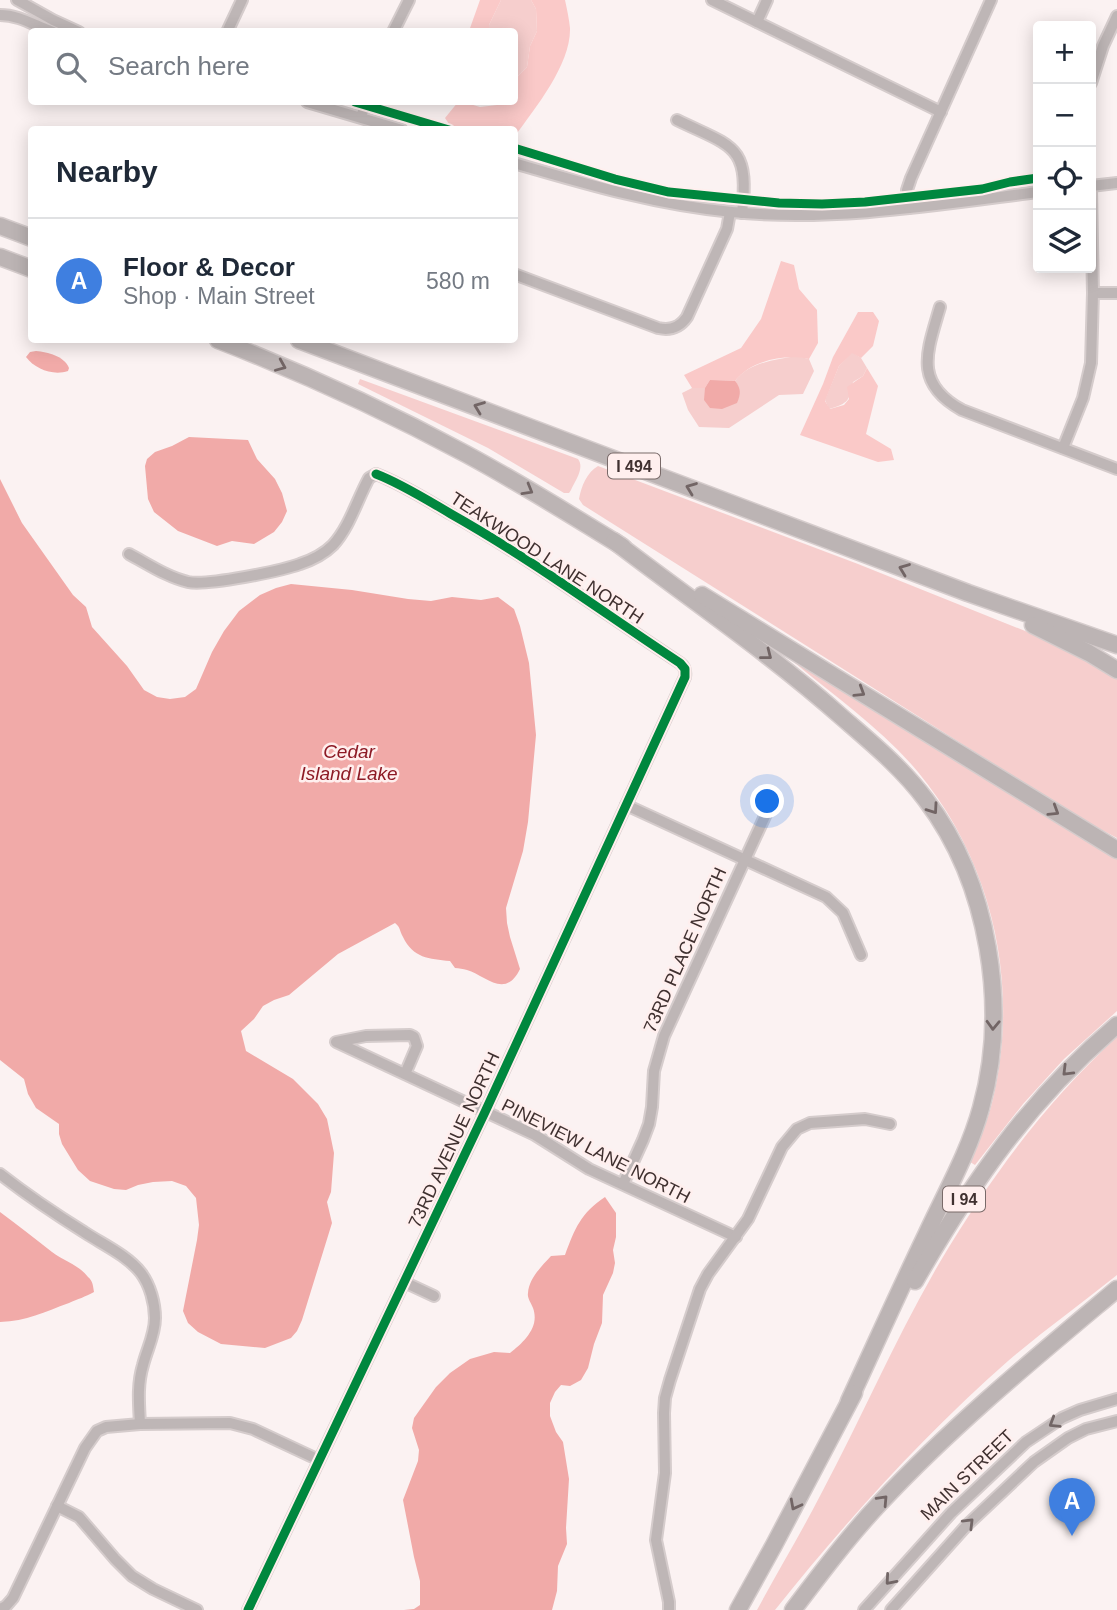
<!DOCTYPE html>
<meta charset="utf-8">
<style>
body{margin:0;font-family:Helvetica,sans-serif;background:#f6f6f7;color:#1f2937}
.controls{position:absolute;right:21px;top:21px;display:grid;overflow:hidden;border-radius:7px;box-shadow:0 4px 18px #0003}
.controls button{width:63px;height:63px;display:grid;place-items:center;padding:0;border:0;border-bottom:2px solid #e0e1e3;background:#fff;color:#1f2937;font:35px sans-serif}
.you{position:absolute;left:768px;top:802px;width:24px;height:24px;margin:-18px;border:5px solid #fff;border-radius:50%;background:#1a73e8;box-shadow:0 0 0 10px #1a73e833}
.badge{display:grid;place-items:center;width:46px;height:46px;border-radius:50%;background:#d93025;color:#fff;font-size:23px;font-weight:700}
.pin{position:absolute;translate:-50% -58px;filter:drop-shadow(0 2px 4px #0008)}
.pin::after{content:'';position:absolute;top:37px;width:24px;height:21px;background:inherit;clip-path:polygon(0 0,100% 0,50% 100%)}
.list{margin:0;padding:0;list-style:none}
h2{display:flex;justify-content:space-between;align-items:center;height:91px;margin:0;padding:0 28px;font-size:30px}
h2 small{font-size:23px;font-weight:400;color:#747a83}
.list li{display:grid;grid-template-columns:46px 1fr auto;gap:21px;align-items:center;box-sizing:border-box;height:126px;padding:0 28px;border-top:2px solid #e0e1e3}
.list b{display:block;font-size:26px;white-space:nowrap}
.list p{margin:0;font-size:23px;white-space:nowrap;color:#747a83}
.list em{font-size:23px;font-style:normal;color:#747a83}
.icon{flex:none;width:38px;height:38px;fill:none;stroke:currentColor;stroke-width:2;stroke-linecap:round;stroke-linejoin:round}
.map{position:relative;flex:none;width:1117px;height:1610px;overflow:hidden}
.search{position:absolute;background:#fff;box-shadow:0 4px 18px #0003;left:28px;top:28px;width:490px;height:77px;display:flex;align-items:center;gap:18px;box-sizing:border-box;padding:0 24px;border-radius:7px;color:#747a83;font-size:26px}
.panel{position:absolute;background:#fff;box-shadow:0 4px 18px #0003;left:28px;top:126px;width:490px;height:217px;border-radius:7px}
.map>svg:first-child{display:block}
.green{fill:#f6cecd}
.forest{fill:#fac9c8}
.water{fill:#f1aaa8}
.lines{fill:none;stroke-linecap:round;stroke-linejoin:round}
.minor-casing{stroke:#d5cccc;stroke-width:14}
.highway-casing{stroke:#d5cccc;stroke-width:19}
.minor{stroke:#beb6b6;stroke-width:10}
.highway{stroke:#bcb4b4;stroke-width:16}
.cycleway-casing{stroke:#ffefee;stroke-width:13}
.cycleway{stroke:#00873e;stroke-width:9}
.oneway{stroke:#726565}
.oneway2{stroke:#726666}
.labels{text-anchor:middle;stroke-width:5;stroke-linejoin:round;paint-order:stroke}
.shield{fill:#ffefee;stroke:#796a69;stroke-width:2}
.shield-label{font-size:16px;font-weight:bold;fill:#403130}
.street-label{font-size:18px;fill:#403130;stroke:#ffefee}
.water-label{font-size:19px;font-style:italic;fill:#8d1a25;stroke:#ffefee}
</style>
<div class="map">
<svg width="1117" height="1610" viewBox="0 0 1117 1610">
<rect width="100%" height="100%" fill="#fbf2f2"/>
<!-- green -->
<g class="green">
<polygon points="501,0 531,0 536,9 537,31 530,46 527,67 515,79 514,32 489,32 489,25"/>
<path d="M 852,352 L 861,358 L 867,368 L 863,376 L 853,382 C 849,401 849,403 829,409 L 825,400 L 839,366 Z"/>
<path d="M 796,356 L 809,359 L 814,371 L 803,394 L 779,395 L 729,428 L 699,427 L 688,410 L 682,393 L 692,388 L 705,388 L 710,380 L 735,381 C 749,362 775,360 796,356 Z"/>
<path d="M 360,379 L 578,459 C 585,468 575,481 571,490 L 569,493 L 564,493 L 488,448 L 358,384 Z"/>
<path d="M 598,466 L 858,564 L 1040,637 L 1041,635 L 1117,678 L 1117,838 L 1078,817 L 583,505 L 579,499 C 581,487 587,472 598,466 Z"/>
<path d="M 797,661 L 1117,857 L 1117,1011 L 1064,1059 L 1023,1104 L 975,1165 L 970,1162 C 977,1144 986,1126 991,1107 C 1021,991 995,865 918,772 C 883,730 837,698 795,663 Z"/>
<path d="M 1117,1037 L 1117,1275 C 1081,1304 1043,1331 1008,1361 C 923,1436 846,1521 775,1610 L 757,1610 C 778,1571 801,1533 821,1494 C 862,1417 896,1337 940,1262 C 990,1178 1045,1103 1117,1037 Z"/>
</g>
<!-- forest -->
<g class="forest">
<polygon points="480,0 501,0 489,25 489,31 469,31"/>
<path d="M 531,0 L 565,0 C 567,9 569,19 570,28 C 571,64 536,107 515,136 L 514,130 L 458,130 L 451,127 L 445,118 L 458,102 L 463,102 L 480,107 L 497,105 L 500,102 L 514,102 L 515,79 L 527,67 L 530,46 L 537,31 L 536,9 Z"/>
<path d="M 781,261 L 794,265 L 799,289 L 817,310 L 818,343 L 809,359 C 785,354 751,360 735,381 L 710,380 L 705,388 L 692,388 L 684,375 L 741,348 L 761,319 Z"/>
<polygon points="858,312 873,312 879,321 873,346 861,358 852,353 839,366 825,401 830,409 844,405 849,399 847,387 863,376 867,368 878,386 866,434 891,449 894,460 878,462 800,435 823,384 833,357"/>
</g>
<!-- water -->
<g class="water">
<path d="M 36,351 C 48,352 64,356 69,368 L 68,371 C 53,376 35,369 26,357 L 30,352 Z"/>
<path d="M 710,380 L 735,381 C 741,388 741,394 737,403 L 722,409 L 710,408 L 704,400 L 705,388 Z"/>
<polygon points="189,437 248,440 257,459 275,479 282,493 287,511 282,522 274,532 254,544 232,541 217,546 178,531 154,512 148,499 145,466 147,459 155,452 172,446"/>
<path d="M 0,479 L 22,523 L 73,595 L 86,607 L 92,627 L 127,666 L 144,690 L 157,697 L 170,699 L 185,697 L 196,689 L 212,652 L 224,631 L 239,611 L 260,595 L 276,588 L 291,584 L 352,590 L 408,599 L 431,601 L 452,597 L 481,600 L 498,597 L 514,609 L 520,626 L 529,663 L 536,735 L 528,822 L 523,851 L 506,908 L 507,923 L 510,937 L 520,969 C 505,1000 485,975 467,970 C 463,969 459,968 455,968 L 450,961 C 429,959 413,958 403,937 C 399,930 401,928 395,923 L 338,954 L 289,995 L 274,1000 L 263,1006 L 254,1019 L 241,1031 L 246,1051 L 293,1079 L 318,1104 L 327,1119 L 334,1153 L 331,1192 L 327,1202 L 332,1223 L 302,1320 L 297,1331 L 291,1338 L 265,1348 L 221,1344 L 198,1332 L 188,1323 L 183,1311 L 197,1240 L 199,1225 L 196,1198 L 186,1186 L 172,1181 L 153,1182 L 138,1185 L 126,1190 L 114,1189 L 90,1181 L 78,1170 L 62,1144 L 59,1134 L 59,1124 L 36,1108 L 28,1094 L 24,1079 L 0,1060 Z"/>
<path d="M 605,1197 L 616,1213 L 616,1237 L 613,1250 L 615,1263 L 613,1273 L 603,1295 L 602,1323 L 594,1344 L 588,1368 L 581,1380 L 570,1386 L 561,1385 L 555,1392 L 550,1403 L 550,1416 L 556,1432 L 563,1442 L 569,1479 L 566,1528 L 567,1544 L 558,1566 L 557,1591 L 552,1610 L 404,1610 L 414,1609 L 420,1605 L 420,1581 L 414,1557 L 403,1500 L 418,1461 L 419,1450 L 412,1428 L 414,1418 L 436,1387 L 450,1373 L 470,1359 L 494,1352 L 510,1353 C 524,1342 540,1327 533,1308 C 531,1303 527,1298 528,1293 C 529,1278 542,1266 551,1256 L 565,1255 C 575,1228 581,1213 605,1197 Z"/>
<path d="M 0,1212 C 18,1225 35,1239 52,1252 C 64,1261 79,1265 88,1277 C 93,1281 93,1286 94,1292 C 85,1297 78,1299 69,1303 C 44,1312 27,1321 0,1322 Z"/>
</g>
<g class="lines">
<defs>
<g id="minor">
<polyline points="17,0 53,20 79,32"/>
<polyline points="712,0 941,112"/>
<path d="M 0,15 C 20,15 35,26 53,32"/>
<polyline points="757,22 767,0"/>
<polyline points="227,32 242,0"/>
<polyline points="393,32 409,0"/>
<polyline points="1091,83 1103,46 1117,16"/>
<polyline points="307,102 402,130"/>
<polyline points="361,117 366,102"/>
<path d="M 677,120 C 732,147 750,144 742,213"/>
<path d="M 514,163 C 586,184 657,205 732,212 C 834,222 937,205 1038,192"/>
<polyline points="1091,186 1117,183"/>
<polyline points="909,208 907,190 911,178 991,0"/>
<path d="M 514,274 L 658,328 C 671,331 680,327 687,317 L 727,229 L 730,212"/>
<polyline points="1093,293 1117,293"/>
<path d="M 940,307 C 927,352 913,383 962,410 L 1117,469"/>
<polyline points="1063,448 1083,398 1091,363 1093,293 1091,190"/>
<path d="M 129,554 C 148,564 167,577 188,582 C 207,586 281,571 300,564 C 312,560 324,554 333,545 C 350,526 357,500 369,478 L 376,474 C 402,484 427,500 451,514 C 531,559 604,613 680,663 C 685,667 686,671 685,677 L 485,1112 L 248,1610"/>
<polyline points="626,805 826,897 843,913 861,955"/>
<polyline points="405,1074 417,1046 414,1037 410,1035 366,1036 336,1042 535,1135 589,1169 736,1237"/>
<path d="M 0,1174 C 27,1195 55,1214 84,1232 C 102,1244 127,1255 141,1273 C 150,1285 155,1303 155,1318 C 155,1335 147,1349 143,1365 C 137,1385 139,1404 140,1424"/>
<polyline points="623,1184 643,1140 649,1124 652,1107 654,1071 664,1036 766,814"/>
<polyline points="404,1282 434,1296"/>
<polyline points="57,1506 79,1517 115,1559 132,1576 153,1589 197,1610"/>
<polyline points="0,1609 6,1606 13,1598 85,1448 97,1431 106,1427 140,1424 230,1423 253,1429 319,1460"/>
<polyline points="669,1610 669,1602 656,1540 665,1473 664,1413 665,1398 670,1380 700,1289 708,1274 748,1219 782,1147 797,1129 810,1123 865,1119 890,1124"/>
<polyline points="864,1610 951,1513 1026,1442 1062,1418 1080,1410 1117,1399"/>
<polyline points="891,1610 967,1525 1034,1462 1068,1438 1086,1429 1117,1421"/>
</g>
<g id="highway">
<polyline points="0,226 32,238"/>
<polyline points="0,257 32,269"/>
<path d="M 218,340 C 303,373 386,411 466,454 C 520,483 571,515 623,547"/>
<polyline points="299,340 968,593 1117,645"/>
<path d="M 614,541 C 691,600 771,654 844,719 C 873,744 903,769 926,800 C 989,883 1009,1008 981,1108 C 969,1152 946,1192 927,1233 C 900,1289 875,1345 849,1401"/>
<polyline points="702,595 1117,850"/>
<polyline points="1033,625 1089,653 1117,670"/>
<path d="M 915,1281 C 972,1182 1029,1100 1117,1025"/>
<polyline points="738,1610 774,1545 854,1393"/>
<path d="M 793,1610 C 821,1573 849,1536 880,1503 C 953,1425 1036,1357 1117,1289"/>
</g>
</defs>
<!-- minor casing -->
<use href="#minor" class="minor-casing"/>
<!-- highway casing -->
<use href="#highway" class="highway-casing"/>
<!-- minor -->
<use href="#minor" class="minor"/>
<!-- highway -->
<use href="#highway" class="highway"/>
<defs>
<g id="cycleway">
<polyline points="355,102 449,130"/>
<polyline points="514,148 615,179 669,192 779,203 822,204 865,202 982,189 1010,182 1038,178"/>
<path d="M 248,1610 L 485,1112 L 685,677 L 685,669 L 680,663 C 604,613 531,559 451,514 C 427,500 402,484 376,474"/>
</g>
</defs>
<!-- cycleway casing -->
<use href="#cycleway" class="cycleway-casing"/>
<!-- cycleway -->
<use href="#cycleway" class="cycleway"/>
</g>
<!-- one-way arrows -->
<defs><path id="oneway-chevron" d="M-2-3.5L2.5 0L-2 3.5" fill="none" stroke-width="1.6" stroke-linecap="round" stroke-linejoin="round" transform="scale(1.75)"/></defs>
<g class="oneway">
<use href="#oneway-chevron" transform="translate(281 366) rotate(23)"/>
<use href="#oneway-chevron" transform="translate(479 407) rotate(-159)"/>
<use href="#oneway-chevron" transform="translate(691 488) rotate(-159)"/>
<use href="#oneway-chevron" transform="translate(528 490) rotate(30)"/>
<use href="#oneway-chevron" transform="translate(904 569) rotate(-159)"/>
<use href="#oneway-chevron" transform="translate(767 655) rotate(38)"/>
<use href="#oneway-chevron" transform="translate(860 692) rotate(32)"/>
<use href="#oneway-chevron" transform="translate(933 809) rotate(55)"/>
<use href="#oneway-chevron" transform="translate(1054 811) rotate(32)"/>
<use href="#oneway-chevron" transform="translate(993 1025) rotate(92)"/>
<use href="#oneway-chevron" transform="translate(1067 1071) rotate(135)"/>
<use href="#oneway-chevron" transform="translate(883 1500) rotate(-47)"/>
<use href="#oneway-chevron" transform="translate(795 1505) rotate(118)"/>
</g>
<g class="oneway2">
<use href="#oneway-chevron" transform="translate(1054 1423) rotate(148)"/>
<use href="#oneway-chevron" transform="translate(969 1523) rotate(-45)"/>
<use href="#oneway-chevron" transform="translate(890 1580) rotate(131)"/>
</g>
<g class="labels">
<!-- shield labels -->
<g class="shield">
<rect x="608" y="453.5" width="52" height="25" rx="5"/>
<rect x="943" y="1186.5" width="42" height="25" rx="5"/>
</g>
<g class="shield-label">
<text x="634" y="472">I 494</text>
<text x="964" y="1205">I 94</text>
</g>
<!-- street labels -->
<g class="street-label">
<text transform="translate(547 558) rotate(33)" y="6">TEAKWOOD LANE NORTH</text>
<text transform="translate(685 950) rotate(-66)" y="6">73RD PLACE NORTH</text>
<text transform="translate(454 1140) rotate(-65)" y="6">73RD AVENUE NORTH</text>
<text transform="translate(596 1151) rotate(27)" y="6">PINEVIEW LANE NORTH</text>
<text transform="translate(967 1475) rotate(-44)" y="6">MAIN STREET</text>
</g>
<!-- water labels -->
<g class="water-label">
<text x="349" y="758">Cedar<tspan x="349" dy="22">Island Lake</tspan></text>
</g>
</g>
</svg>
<div class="controls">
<button>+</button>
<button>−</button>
<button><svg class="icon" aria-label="locate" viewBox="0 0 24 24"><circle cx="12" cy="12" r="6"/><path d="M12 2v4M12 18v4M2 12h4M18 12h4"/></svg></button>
<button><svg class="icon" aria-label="layers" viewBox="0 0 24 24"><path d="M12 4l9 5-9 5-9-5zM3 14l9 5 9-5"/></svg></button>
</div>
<div class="you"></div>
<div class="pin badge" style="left:1072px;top:1536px;background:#3f7fe0">A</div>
<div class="search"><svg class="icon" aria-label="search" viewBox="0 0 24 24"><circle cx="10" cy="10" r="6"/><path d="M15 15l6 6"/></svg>Search here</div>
<section class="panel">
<h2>Nearby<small></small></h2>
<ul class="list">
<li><span class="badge" style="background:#3f7fe0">A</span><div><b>Floor &amp; Decor</b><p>Shop · Main Street</p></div><em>580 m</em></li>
</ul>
</section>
</div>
